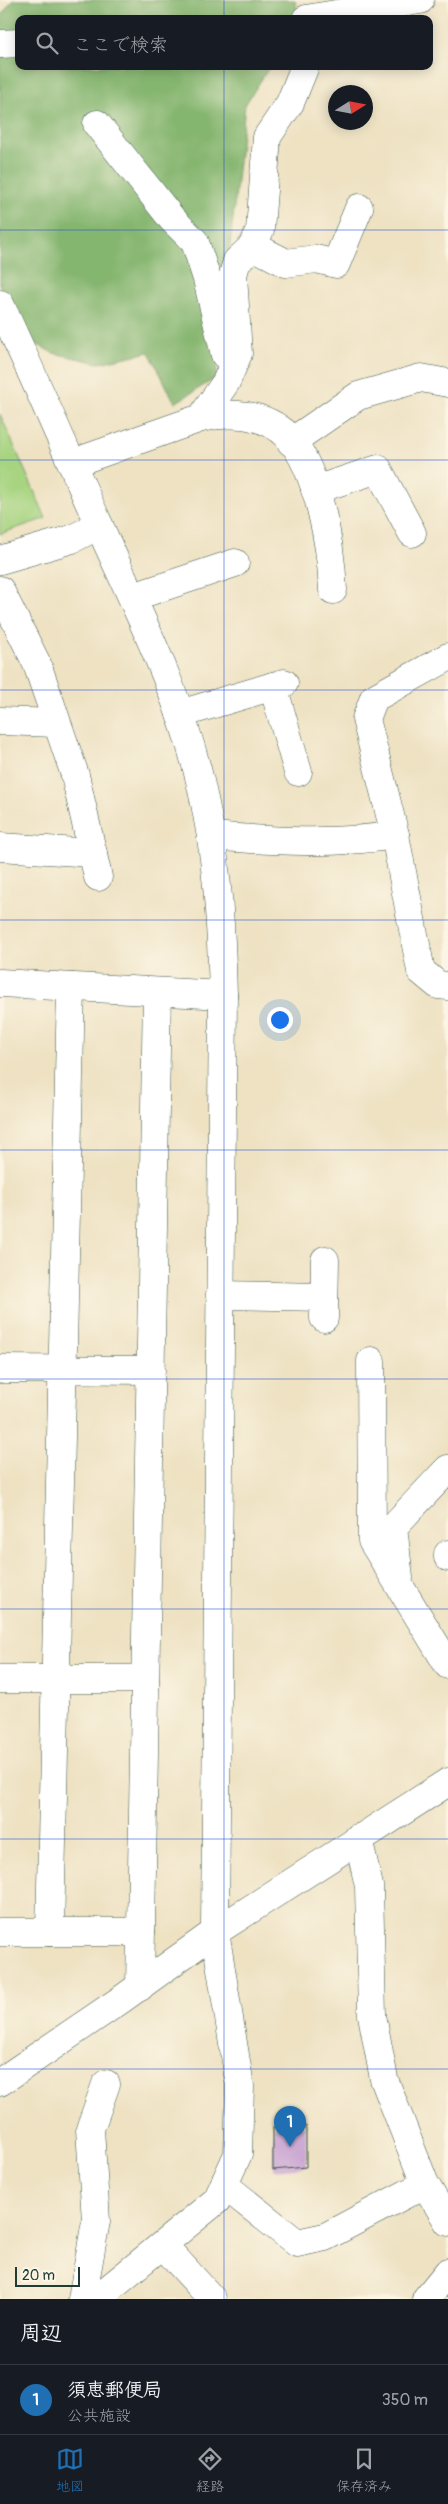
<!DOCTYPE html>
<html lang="ja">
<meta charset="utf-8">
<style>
body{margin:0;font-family:Pangolin,"Klee One",sans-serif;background:#242831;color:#f1f3f6}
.compass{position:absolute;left:328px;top:85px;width:45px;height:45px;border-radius:50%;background:#171b24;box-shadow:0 2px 12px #0003;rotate:79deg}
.scale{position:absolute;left:15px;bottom:12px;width:65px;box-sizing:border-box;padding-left:5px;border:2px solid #1f3d34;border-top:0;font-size:14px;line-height:18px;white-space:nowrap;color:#1f3d34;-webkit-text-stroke:4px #fcf5e5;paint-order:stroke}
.you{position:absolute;left:279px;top:1019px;width:18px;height:18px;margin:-12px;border:4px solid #fff;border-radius:50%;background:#1a73e8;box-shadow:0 0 0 8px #1a73e833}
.badge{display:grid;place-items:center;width:32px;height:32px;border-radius:50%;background:#1f6fb2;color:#fff;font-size:16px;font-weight:700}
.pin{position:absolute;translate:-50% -41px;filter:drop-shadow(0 1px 2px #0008)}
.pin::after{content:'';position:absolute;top:26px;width:18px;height:15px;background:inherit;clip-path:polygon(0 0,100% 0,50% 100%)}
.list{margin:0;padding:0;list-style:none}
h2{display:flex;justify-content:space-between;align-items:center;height:65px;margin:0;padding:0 20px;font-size:21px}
h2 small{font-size:16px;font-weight:400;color:#9ea1a6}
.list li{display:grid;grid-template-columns:32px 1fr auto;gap:15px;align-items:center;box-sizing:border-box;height:70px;padding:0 20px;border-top:1px solid #363941}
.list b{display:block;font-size:19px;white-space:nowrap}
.list p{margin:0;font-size:16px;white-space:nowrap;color:#9ea1a6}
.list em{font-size:16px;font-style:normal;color:#9ea1a6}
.icon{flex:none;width:28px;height:28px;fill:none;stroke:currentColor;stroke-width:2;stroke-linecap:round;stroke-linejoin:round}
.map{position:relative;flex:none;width:448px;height:2299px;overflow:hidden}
.search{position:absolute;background:#171b24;box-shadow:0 2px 12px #0003;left:15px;right:15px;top:15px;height:55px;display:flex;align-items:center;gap:12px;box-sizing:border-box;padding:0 18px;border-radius:10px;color:#9ea1a6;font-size:19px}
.sheet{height:135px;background:#171b24}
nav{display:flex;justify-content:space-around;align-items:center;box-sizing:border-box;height:70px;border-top:1px solid #363941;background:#171b24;font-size:14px;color:#9ea1a6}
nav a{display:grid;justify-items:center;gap:2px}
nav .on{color:#1f6fb2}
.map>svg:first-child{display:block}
.green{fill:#a7d481;stroke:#63885a}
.forest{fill:#85b66f;stroke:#527a52}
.building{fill:#c8a2d1}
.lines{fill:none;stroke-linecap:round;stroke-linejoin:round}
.minor-casing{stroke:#3e5649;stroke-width:29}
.major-casing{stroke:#3e5649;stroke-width:29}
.minor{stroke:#fff;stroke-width:28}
.major{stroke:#fff;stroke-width:28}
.grid{fill:none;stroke:#1d4ed8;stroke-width:1;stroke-opacity:0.55}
</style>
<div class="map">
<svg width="448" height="2299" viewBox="0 0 448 2299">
<rect width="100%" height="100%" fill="#fcf5e5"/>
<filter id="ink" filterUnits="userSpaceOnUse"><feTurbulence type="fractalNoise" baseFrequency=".02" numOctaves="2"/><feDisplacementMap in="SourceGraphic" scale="10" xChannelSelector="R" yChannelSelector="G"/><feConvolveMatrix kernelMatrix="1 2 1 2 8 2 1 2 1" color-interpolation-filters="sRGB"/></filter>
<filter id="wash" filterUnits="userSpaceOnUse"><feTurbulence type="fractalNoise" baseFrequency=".0096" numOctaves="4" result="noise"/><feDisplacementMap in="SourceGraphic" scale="20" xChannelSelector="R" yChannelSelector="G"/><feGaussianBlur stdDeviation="1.12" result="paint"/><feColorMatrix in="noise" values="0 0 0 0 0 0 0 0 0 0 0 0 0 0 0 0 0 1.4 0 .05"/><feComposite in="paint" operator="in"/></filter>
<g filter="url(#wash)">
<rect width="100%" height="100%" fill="#eee2c3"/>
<!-- green -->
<polygon class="green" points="0,414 46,518 0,534"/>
<!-- forest -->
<polygon class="forest" points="13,0 295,0 297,9 295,19 19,19 19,66 270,66 245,105 216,378 175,403 149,352 99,363 53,353 27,339 15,322 0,287 0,17"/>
<g id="blocks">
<!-- building -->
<polygon class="building" points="306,2126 306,2167 273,2170 273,2127"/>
</g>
</g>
<g filter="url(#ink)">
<use href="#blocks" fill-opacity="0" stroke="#3e5649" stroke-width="1"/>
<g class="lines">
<defs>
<g id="minor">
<polyline points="97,124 172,219 195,242 207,279 225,355"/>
<polyline points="253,246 286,263 316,259 336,264 359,208"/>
<path d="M 0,304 C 34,377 66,451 99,525 C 136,608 179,692 200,781 C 217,851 221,923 223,995 L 215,1932 L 240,2086 L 238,2154 L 217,2200 L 96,2299"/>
<path d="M 201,418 C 230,411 265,413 288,436 C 318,469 331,546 333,590"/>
<polyline points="291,442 358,396 421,378 448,383"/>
<polyline points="73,463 201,418 226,382 238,354 233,275 237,261 253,246 260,230 267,137 290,103 305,66"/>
<polyline points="315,490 378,469 412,533"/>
<polyline points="0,560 72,539 99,525"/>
<polyline points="0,590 37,664 75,775 98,877"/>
<polyline points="133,597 235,563"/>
<polyline points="273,686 298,772"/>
<polyline points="180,714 284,683"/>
<polyline points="0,721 56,723"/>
<polyline points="395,835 366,719 374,698 448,657"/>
<path d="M 211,836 C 271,841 335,845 395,835 L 421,971 L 438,985 L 448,986"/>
<polyline points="0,847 93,853"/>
<polyline points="0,983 223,995"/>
<polyline points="220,1295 324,1297"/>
<polyline points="324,1318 325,1260"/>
<polyline points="371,1361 372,1541 448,1665"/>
<polyline points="0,1369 151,1370"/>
<polyline points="448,1554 448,1557"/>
<polyline points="399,1578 393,1527 448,1469"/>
<polyline points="0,1679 145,1679"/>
<polyline points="358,1838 369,1886 372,2015 384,2079 425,2184 448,2222"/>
<polyline points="0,1932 141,1932"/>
<polyline points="50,1932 71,987"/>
<polyline points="140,1987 157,992"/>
<polyline points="0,2082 122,1999 215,1932 448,1782"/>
<polyline points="224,2185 297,2243 325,2237 425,2184"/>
<polyline points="163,2245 212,2299"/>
<polyline points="82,2299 96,2221 90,2129 106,2084"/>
<polyline points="426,2299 448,2272"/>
</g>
<g id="major">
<polyline points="306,19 420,0"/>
<polyline points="0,44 19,43"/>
</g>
</defs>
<!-- minor casing -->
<use href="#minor" class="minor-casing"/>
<!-- major casing -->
<use href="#major" class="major-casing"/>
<!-- minor -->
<use href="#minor" class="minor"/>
<!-- major -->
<use href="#major" class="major"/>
</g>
</g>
<!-- grid -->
<path class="grid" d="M 224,0 L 224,19M 224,66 L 224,2299M 0,230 L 448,230M 0,460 L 448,460M 0,690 L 448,690M 0,920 L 448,920M 0,1150 L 448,1150M 0,1379 L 448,1379M 0,1609 L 448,1609M 0,1839 L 448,1839M 0,2069 L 448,2069"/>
</svg>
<svg class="compass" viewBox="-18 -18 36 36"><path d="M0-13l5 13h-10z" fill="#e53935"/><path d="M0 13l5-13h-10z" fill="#9ea1a6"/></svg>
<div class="scale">20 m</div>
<div class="you"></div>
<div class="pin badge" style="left:290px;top:2147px">1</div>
<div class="search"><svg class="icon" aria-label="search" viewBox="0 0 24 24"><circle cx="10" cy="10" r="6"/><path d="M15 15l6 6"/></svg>ここで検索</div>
</div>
<section class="sheet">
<h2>周辺<small></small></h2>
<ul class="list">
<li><span class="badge">1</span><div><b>須恵郵便局</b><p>公共施設</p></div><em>350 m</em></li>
</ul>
</section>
<nav>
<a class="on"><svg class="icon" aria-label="map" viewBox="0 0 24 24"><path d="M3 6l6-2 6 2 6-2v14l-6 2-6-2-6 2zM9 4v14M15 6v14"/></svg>地図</a>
<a><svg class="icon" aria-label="directions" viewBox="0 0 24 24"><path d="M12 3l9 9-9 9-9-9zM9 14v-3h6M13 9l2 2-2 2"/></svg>経路</a>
<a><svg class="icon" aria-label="saved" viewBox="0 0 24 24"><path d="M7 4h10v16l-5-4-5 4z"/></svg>保存済み</a>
</nav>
